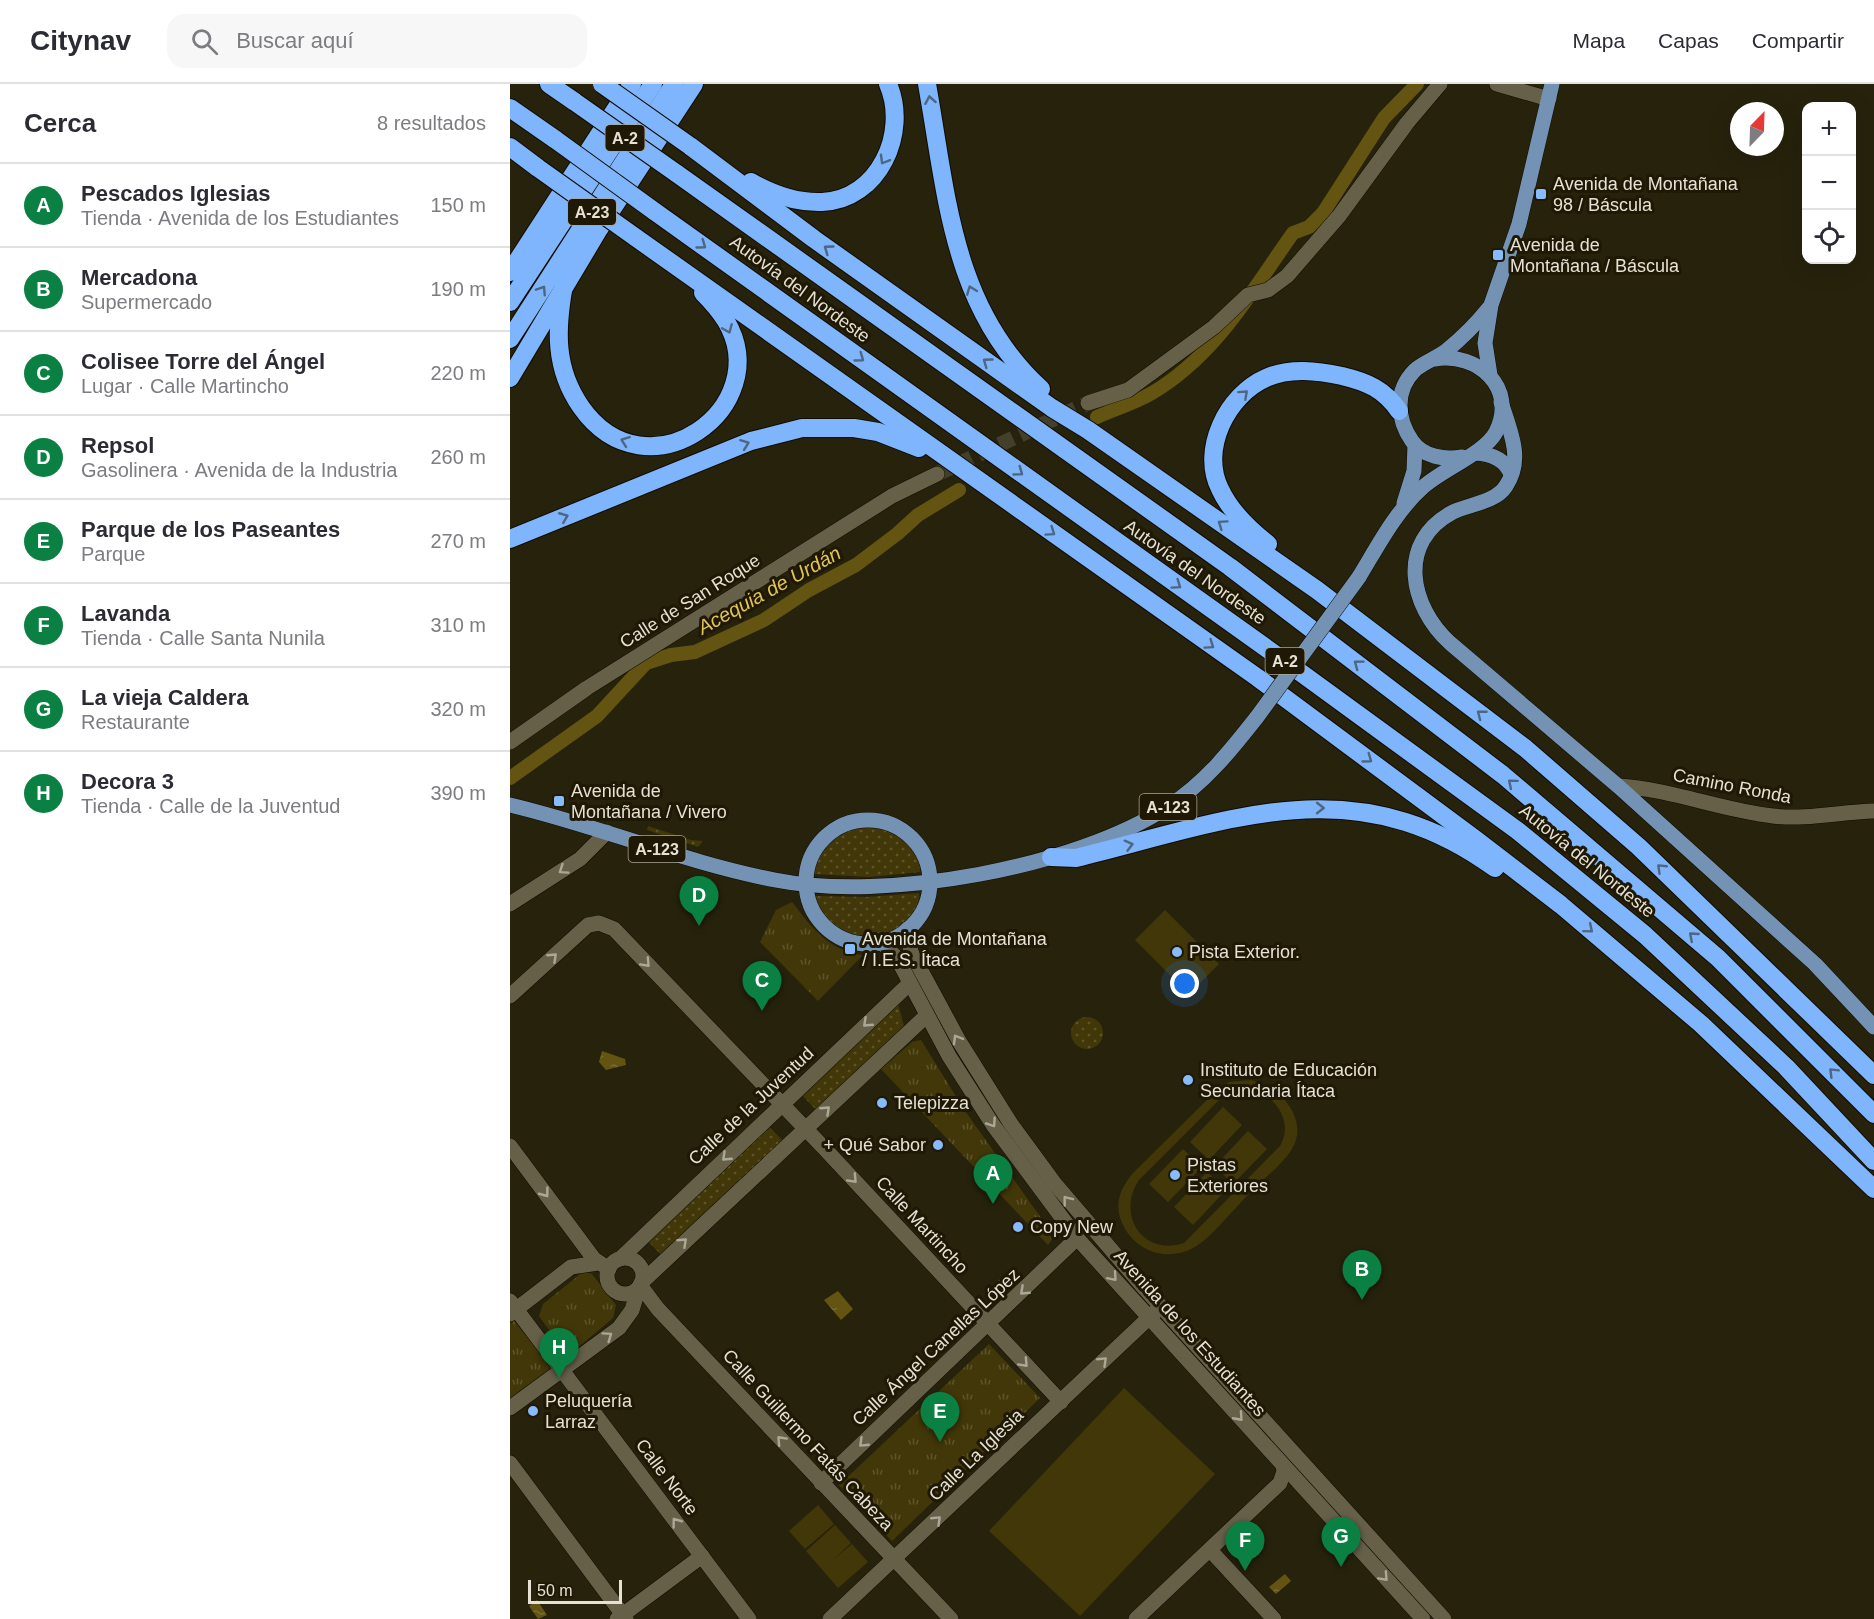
<!DOCTYPE html>
<html lang="es">
<meta charset="utf-8">
<style>
body{margin:0;font-family:Helvetica,sans-serif;background:#f7f7f7;color:#2b2b33}
.controls{position:absolute;right:18px;top:18px;display:grid;overflow:hidden;border-radius:12px;box-shadow:0 6px 24px #0002}
.controls button{width:54px;height:54px;display:grid;place-items:center;padding:0;border:0;border-bottom:2px solid #e1e1e2;background:#fff;color:#2b2b33;font:30px sans-serif}
.compass{position:absolute;left:1220px;top:18px;width:54px;height:54px;border-radius:50%;background:#fff;box-shadow:0 6px 24px #0002;rotate:23deg}
.scale{position:absolute;left:18px;bottom:15px;width:94px;box-sizing:border-box;padding-left:6px;border:3px solid #e5e2d5;border-top:0;font-size:16px;line-height:21px;white-space:nowrap;color:#e5e2d5;-webkit-text-stroke:4px #1e1804;paint-order:stroke}
.you{position:absolute;left:675px;top:900px;width:21px;height:21px;margin:-15px;border:4px solid #fff;border-radius:50%;background:#1a73e8;box-shadow:0 0 0 9px #1a73e833}
.badge{display:grid;place-items:center;width:39px;height:39px;border-radius:50%;background:#0b8043;color:#fff;font-size:20px;font-weight:700}
.pin{position:absolute;translate:-50% -50px;filter:drop-shadow(0 2px 3px #0008)}
.pin::after{content:'';position:absolute;top:32px;width:21px;height:18px;background:inherit;clip-path:polygon(0 0,100% 0,50% 100%)}
.list{margin:0;padding:0;list-style:none}
h2{display:flex;justify-content:space-between;align-items:center;height:78px;margin:0;padding:0 24px;font-size:26px}
h2 small{font-size:20px;font-weight:400;color:#7c7c81}
.list li{display:grid;grid-template-columns:39px 1fr auto;gap:18px;align-items:center;box-sizing:border-box;height:84px;padding:0 24px;border-top:2px solid #e1e1e2}
.list b{display:block;font-size:22px;white-space:nowrap}
.list p{margin:0;font-size:20px;white-space:nowrap;color:#7c7c81}
.list em{font-size:20px;font-style:normal;color:#7c7c81}
.icon{flex:none;width:33px;height:33px;fill:none;stroke:currentColor;stroke-width:2;stroke-linecap:round;stroke-linejoin:round}
.map{position:relative;flex:none;width:1364px;height:1535px;overflow:hidden}
header{display:flex;align-items:center;gap:36px;box-sizing:border-box;height:84px;padding:0 30px;background:#fff;border-bottom:2px solid #e1e1e2}
header strong{font-size:28px}
nav{display:flex;gap:33px;margin-inline-start:auto;font-size:21px}
.search{width:420px;height:54px;background:#f7f7f7;display:flex;align-items:center;gap:15px;box-sizing:border-box;padding:0 21px;border-radius:18px;color:#7c7c81;font-size:22px}
main{display:flex}
aside{flex:1;background:#fff}
.map>svg:first-child{display:block}
.grass{fill:url(#grass-dots)}
.park{fill:url(#park-tufts)}
.pitch{fill:#423709;fill-rule:evenodd}
.water{fill:url(#water-ripples)}
.lines{fill:none;stroke-linecap:round;stroke-linejoin:round}
.canal{stroke:#635412;stroke-width:14}
.minor-tunnel{stroke:#443f2a;stroke-width:15;stroke-dasharray:15 8;stroke-linecap:butt}
.minor-casing{stroke:#100b00;stroke-width:16}
.major-casing{stroke:#100b00;stroke-width:16}
.highway-casing{stroke:#100b00;stroke-width:20}
.minor{stroke:#666049;stroke-width:15}
.major{stroke:#7493b4;stroke-width:15}
.highway{stroke:#7eb5fc;stroke-width:18}
.major-bridge-casing{stroke:#100b00;stroke-width:16;stroke-linecap:butt}
.highway-bridge-casing{stroke:#100b00;stroke-width:20;stroke-linecap:butt}
.major-bridge{stroke:#7493b4;stroke-width:15}
.highway-bridge{stroke:#7eb5fc;stroke-width:18}
.oneway{stroke:#4e6680}
.oneway2{stroke:#aca896}
.poi-dot{fill:#88bbfc;stroke:#1e1804;stroke-width:2}
.labels{text-anchor:middle;stroke-width:6;stroke-linejoin:round;paint-order:stroke}
.shield{fill:#1e1804;stroke:#a9a596;stroke-width:1.5}
.shield-label{font-size:16px;font-weight:bold;fill:#e5e2d5}
.poi-label{font-size:18px;fill:#e5e2d5;stroke:#1e1804;text-anchor:start}
.street-label{font-size:18px;fill:#e5e2d5;stroke:#1e1804}
.water-label{font-size:20px;font-style:italic;fill:#e0c554;stroke:#1e1804}
</style>
<header>
<strong>Citynav</strong>
<div class="search"><svg class="icon" aria-label="search" viewBox="0 0 24 24"><circle cx="10" cy="10" r="6"/><path d="M15 15l6 6"/></svg>Buscar aquí</div>
<nav><a>Mapa</a><a>Capas</a><a>Compartir</a></nav>
</header>
<main>
<aside>
<h2>Cerca<small>8 resultados</small></h2>
<ul class="list">
<li><span class="badge">A</span><div><b>Pescados Iglesias</b><p>Tienda · Avenida de los Estudiantes</p></div><em>150 m</em></li>
<li><span class="badge">B</span><div><b>Mercadona</b><p>Supermercado</p></div><em>190 m</em></li>
<li><span class="badge">C</span><div><b>Colisee Torre del Ángel</b><p>Lugar · Calle Martincho</p></div><em>220 m</em></li>
<li><span class="badge">D</span><div><b>Repsol</b><p>Gasolinera · Avenida de la Industria</p></div><em>260 m</em></li>
<li><span class="badge">E</span><div><b>Parque de los Paseantes</b><p>Parque</p></div><em>270 m</em></li>
<li><span class="badge">F</span><div><b>Lavanda</b><p>Tienda · Calle Santa Nunila</p></div><em>310 m</em></li>
<li><span class="badge">G</span><div><b>La vieja Caldera</b><p>Restaurante</p></div><em>320 m</em></li>
<li><span class="badge">H</span><div><b>Decora 3</b><p>Tienda · Calle de la Juventud</p></div><em>390 m</em></li>
</ul>
</aside>
<div class="map">
<svg width="1364" height="1535" viewBox="0 0 1364 1535">
<defs>
<pattern id="grass-dots" width="8" height="8" patternUnits="userSpaceOnUse" patternTransform="scale(1.5)"><rect width="8" height="8" fill="#423709"/><path d="M2 2h.1M6 6h.1" fill="none" stroke="#5d542c" stroke-width="1.8" stroke-linecap="round"/></pattern>
<pattern id="park-tufts" width="24" height="20" patternUnits="userSpaceOnUse" patternTransform="scale(1.5)"><rect width="24" height="20" fill="#423709"/><path d="M3 7l-1-3M5 7V3M7 7l1-3M15 17l-1-3M17 17v-4M19 17l1-3" fill="none" stroke="#5d542c"/></pattern>
<pattern id="water-ripples" width="26" height="14" patternUnits="userSpaceOnUse" patternTransform="scale(1.5)"><rect width="26" height="14" fill="#635412"/><path d="M2 4q2-2 4 0t4 0M15 11q2-2 4 0t4 0" fill="none" stroke="#796c34"/></pattern>
</defs>
<rect width="100%" height="100%" fill="#27220c"/>
<!-- grass -->
<g class="grass">
<polygon points="138,742 181,756 193,757 188,763 137,746"/>
<path d="M 354,742 C 379,742 411,760 410,788 L 359,793 L 303,790 C 299,765 332,744 354,742 Z"/>
<path d="M 409,809 C 411,816 406,824 402,830 C 373,869 322,854 303,814 L 305,812 L 357,813 Z"/>
<polygon points="386,912 396,950 311,1031 287,1006"/>
<circle cx="577" cy="949" r="16"/>
<polygon points="256,1039 274,1058 153,1173 135,1154"/>
</g>
<!-- park -->
<g class="park">
<path d="M 282,818 C 302,844 319,867 353,871 L 308,917 L 250,858 L 266,826 Z"/>
<polygon points="411,956 455,1027 544,1152 538,1161 371,985 402,958"/>
<polygon points="74,1187 82,1190 106,1221 103,1234 65,1266 52,1264 29,1232 33,1220"/>
<polygon points="4,1237 42,1284 0,1318 0,1240"/>
<polygon points="479,1260 530,1314 382,1457 329,1401"/>
</g>
<!-- pitch -->
<g class="pitch">
<polygon points="655,826 709,880 679,910 625,856"/>
<path d="M 741,996 C 769,1001 800,1035 782,1065 C 773,1080 754,1094 741,1108 C 725,1123 703,1152 685,1163 C 659,1178 628,1169 614,1143 C 603,1122 609,1106 623,1089 L 704,1009 L 719,998 ZM 737,1004 C 763,1008 785,1037 770,1062 L 674,1159 C 632,1173 606,1130 629,1096 L 715,1010 Z"/>
<polygon points="713,1023 732,1041 699,1076 680,1058"/>
<polygon points="738,1047 757,1065 723,1100 705,1082"/>
<polygon points="673,1065 692,1083 658,1118 639,1100"/>
<polygon points="697,1088 716,1106 683,1141 664,1123"/>
<polygon points="614,1304 705,1390 570,1532 479,1447"/>
<polygon points="308,1421 324,1440 295,1465 279,1447"/>
<polygon points="325,1441 341,1459 324,1475 342,1460 358,1478 328,1504 296,1467"/>
</g>
<!-- water -->
<g class="water">
<polygon points="92,967 115,975 116,981 96,986 89,978"/>
<polygon points="496,1190 501,1194 484,1210 479,1205"/>
<polygon points="328,1207 343,1225 331,1236 314,1216"/>
<polygon points="775,1490 781,1497 766,1510 759,1503"/>
<polygon points="27,1516 37,1531 28,1535 19,1522"/>
</g>
<g class="lines">
<!-- canal -->
<g class="canal">
<path d="M 587,333 C 605,325 625,319 642,309 C 706,271 741,208 783,149 L 799,143 L 813,129 L 874,34 L 907,0"/>
<polyline points="0,694 87,632 136,579 161,571 185,568 254,536 299,506 346,481 387,450 408,431 449,406"/>
</g>
<!-- minor-tunnel -->
<polyline class="minor-tunnel" points="427,390 578,319"/>
<defs>
<g id="minor">
<polyline points="987,0 1039,15"/>
<polyline points="578,319 618,306 704,243 738,211 758,206 777,192 829,132 897,39 930,0"/>
<polyline points="0,658 77,604 382,412 427,390"/>
<path d="M 1108,702 C 1161,705 1210,726 1263,732 C 1296,736 1330,728 1364,727"/>
<polyline points="0,820 70,775 97,748"/>
<polyline points="397,845 401,868 449,957 501,1040 545,1100 635,1205 934,1535"/>
<polyline points="371,858 387,874 439,972 483,1041 567,1154 913,1535"/>
<polyline points="0,912 78,841 89,839 104,845 315,1065 551,1318"/>
<polyline points="0,1062 84,1175 99,1185"/>
<circle cx="115" cy="1192" r="18"/>
<polyline points="110,1175 400,899"/>
<polyline points="131,1199 416,932"/>
<polyline points="130,1201 148,1225 441,1535"/>
<polyline points="0,1217 239,1535"/>
<polyline points="0,1230 61,1183 88,1179"/>
<polyline points="0,1324 109,1244 122,1226 129,1203"/>
<polyline points="0,1379 116,1535"/>
<polyline points="311,1399 567,1154"/>
<polyline points="700,1466 764,1535"/>
<polyline points="107,1535 192,1472"/>
<polyline points="320,1535 645,1228"/>
<polyline points="626,1535 770,1399 774,1387 773,1381"/>
</g>
<g id="major">
<polyline points="980,291 975,259 981,221 1009,140 1042,0"/>
<path d="M 991,318 C 1000,347 1014,375 996,402 C 985,419 959,420 943,428 C 886,458 900,523 940,559 L 1108,702 L 1305,880 L 1364,943"/>
<path d="M 965,369 C 981,370 996,375 1001,391"/>
<path d="M 952,373 C 935,376 913,373 902,357 C 887,335 884,307 905,286 C 914,278 927,274 936,267 C 952,254 966,240 979,224"/>
<polyline points="894,419 904,387 905,361"/>
<path d="M 849,493 C 868,462 885,428 913,403 C 933,385 975,369 986,348 C 1008,303 967,268 925,275"/>
<path d="M 0,721 C 90,742 175,779 265,796 C 375,818 565,784 659,722 C 695,699 721,666 747,633"/>
<circle cx="358" cy="798" r="62"/>
</g>
<g id="highway">
<polyline points="39,0 65,18"/>
<path d="M 417,0 C 437,111 442,224 531,305"/>
<polyline points="0,24 46,56"/>
<polyline points="180,62 304,155 542,324 578,346 807,506 1015,664 1129,763 1364,991"/>
<polyline points="0,63 28,84"/>
<polyline points="166,89 720,483 993,691 1208,874 1364,1030"/>
<path d="M 241,98 C 262,110 287,119 312,118 C 369,116 399,48 378,0"/>
<polyline points="144,127 794,591 1008,747 1135,851 1276,983 1364,1077"/>
<polyline points="125,153 748,594 965,755 1051,821 1191,940 1364,1105"/>
<polyline points="0,188 122,0"/>
<path d="M 54,201 C 46,245 44,284 71,323 C 137,417 267,323 216,237 C 209,226 201,217 193,209"/>
<polyline points="0,218 143,0"/>
<polyline points="0,255 164,0"/>
<polyline points="0,294 89,145 184,0"/>
<polyline points="0,455 241,357 292,344 344,344 368,348 409,364"/>
<path d="M 758,460 C 740,446 720,427 710,405 C 690,366 717,311 756,294 C 780,283 808,287 832,292 C 857,298 874,305 889,327"/>
<path d="M 541,773 L 566,774 C 718,737 843,681 985,784"/>
</g>
</defs>
<!-- minor casing -->
<use href="#minor" class="minor-casing"/>
<!-- major casing -->
<use href="#major" class="major-casing"/>
<!-- highway casing -->
<use href="#highway" class="highway-casing"/>
<!-- minor -->
<use href="#minor" class="minor"/>
<!-- major -->
<use href="#major" class="major"/>
<!-- highway -->
<use href="#highway" class="highway"/>
<defs>
<polyline id="major-bridge" points="747,633 849,493"/>
<g id="highway-bridge">
<polyline points="92,0 180,62"/>
<polyline points="65,18 166,89"/>
<polyline points="46,56 144,127"/>
<polyline points="28,84 125,153"/>
</g>
</defs>
<!-- major-bridge casing -->
<use href="#major-bridge" class="major-bridge-casing"/>
<!-- highway-bridge casing -->
<use href="#highway-bridge" class="highway-bridge-casing"/>
<!-- major-bridge -->
<use href="#major-bridge" class="major-bridge"/>
<!-- highway-bridge -->
<use href="#highway-bridge" class="highway-bridge"/>
</g>
<!-- one-way arrows -->
<defs><path id="oneway-chevron" d="M-2-3.5L2.5 0L-2 3.5" fill="none" stroke-width="1.6" stroke-linecap="round" stroke-linejoin="round" transform="scale(1.5)"/></defs>
<g class="oneway">
<use href="#oneway-chevron" transform="translate(420 16) rotate(-100)"/>
<use href="#oneway-chevron" transform="translate(374 76) rotate(120)"/>
<use href="#oneway-chevron" transform="translate(192 161) rotate(36)"/>
<use href="#oneway-chevron" transform="translate(318 165) rotate(-144)"/>
<use href="#oneway-chevron" transform="translate(32 206) rotate(-57)"/>
<use href="#oneway-chevron" transform="translate(461 206) rotate(-111)"/>
<use href="#oneway-chevron" transform="translate(218 245) rotate(67)"/>
<use href="#oneway-chevron" transform="translate(350 274) rotate(36)"/>
<use href="#oneway-chevron" transform="translate(477 278) rotate(-144)"/>
<use href="#oneway-chevron" transform="translate(734 310) rotate(-42)"/>
<use href="#oneway-chevron" transform="translate(115 357) rotate(-160)"/>
<use href="#oneway-chevron" transform="translate(235 360) rotate(-21)"/>
<use href="#oneway-chevron" transform="translate(509 388) rotate(36)"/>
<use href="#oneway-chevron" transform="translate(54 433) rotate(-22)"/>
<use href="#oneway-chevron" transform="translate(712 440) rotate(-145)"/>
<use href="#oneway-chevron" transform="translate(541 448) rotate(35)"/>
<use href="#oneway-chevron" transform="translate(667 501) rotate(35)"/>
<use href="#oneway-chevron" transform="translate(700 561) rotate(35)"/>
<use href="#oneway-chevron" transform="translate(848 580) rotate(-143)"/>
<use href="#oneway-chevron" transform="translate(971 630) rotate(-142)"/>
<use href="#oneway-chevron" transform="translate(858 675) rotate(36)"/>
<use href="#oneway-chevron" transform="translate(1002 699) rotate(-140)"/>
<use href="#oneway-chevron" transform="translate(810 724)"/>
<use href="#oneway-chevron" transform="translate(619 761) rotate(-15)"/>
<use href="#oneway-chevron" transform="translate(1151 784) rotate(-136)"/>
<use href="#oneway-chevron" transform="translate(1079 845) rotate(40)"/>
<use href="#oneway-chevron" transform="translate(1183 852) rotate(-139)"/>
<use href="#oneway-chevron" transform="translate(1323 988) rotate(-135)"/>
</g>
<g class="oneway2">
<use href="#oneway-chevron" transform="translate(53 786) rotate(146)"/>
<use href="#oneway-chevron" transform="translate(43 873) rotate(-43)"/>
<use href="#oneway-chevron" transform="translate(136 879) rotate(47)"/>
<use href="#oneway-chevron" transform="translate(357 939) rotate(137)"/>
<use href="#oneway-chevron" transform="translate(447 955) rotate(-120)"/>
<use href="#oneway-chevron" transform="translate(316 1026) rotate(-43)"/>
<use href="#oneway-chevron" transform="translate(482 1039) rotate(56)"/>
<use href="#oneway-chevron" transform="translate(216 1073) rotate(137)"/>
<use href="#oneway-chevron" transform="translate(343 1095) rotate(47)"/>
<use href="#oneway-chevron" transform="translate(35 1109) rotate(53)"/>
<use href="#oneway-chevron" transform="translate(557 1116) rotate(-128)"/>
<use href="#oneway-chevron" transform="translate(173 1158) rotate(-43)"/>
<use href="#oneway-chevron" transform="translate(603 1193) rotate(49)"/>
<use href="#oneway-chevron" transform="translate(514 1207) rotate(137)"/>
<use href="#oneway-chevron" transform="translate(98 1252) rotate(-35)"/>
<use href="#oneway-chevron" transform="translate(593 1277) rotate(-44)"/>
<use href="#oneway-chevron" transform="translate(514 1279) rotate(47)"/>
<use href="#oneway-chevron" transform="translate(729 1333) rotate(48)"/>
<use href="#oneway-chevron" transform="translate(271 1356) rotate(-133)"/>
<use href="#oneway-chevron" transform="translate(353 1359) rotate(136)"/>
<use href="#oneway-chevron" transform="translate(427 1436) rotate(-44)"/>
<use href="#oneway-chevron" transform="translate(166 1438) rotate(-127)"/>
<use href="#oneway-chevron" transform="translate(874 1493) rotate(47)"/>
</g>
<!-- markers -->
<g class="poi-dot">
<rect x="1025" y="104" width="12" height="12" rx="3"/>
<rect x="982" y="165" width="12" height="12" rx="3"/>
<rect x="43" y="711" width="12" height="12" rx="3"/>
<rect x="334" y="859" width="12" height="12" rx="3"/>
<circle cx="667" cy="868" r="6"/>
<circle cx="678" cy="996" r="6"/>
<circle cx="372" cy="1019" r="6"/>
<circle cx="428" cy="1061" r="6"/>
<circle cx="665" cy="1091" r="6"/>
<circle cx="508" cy="1143" r="6"/>
<circle cx="23" cy="1327" r="6"/>
</g>
<g class="labels">
<!-- shield labels -->
<g class="shield">
<rect x="95.5" y="41" width="39" height="26" rx="4.5"/>
<rect x="58" y="115" width="48" height="26" rx="4.5"/>
<rect x="755.5" y="564" width="39" height="26" rx="4.5"/>
<rect x="629.5" y="710" width="57" height="26" rx="4.5"/>
<rect x="118.5" y="752" width="57" height="26" rx="4.5"/>
</g>
<g class="shield-label">
<text x="115" y="60">A-2</text>
<text x="82" y="134">A-23</text>
<text x="775" y="583">A-2</text>
<text x="658" y="729">A-123</text>
<text x="147" y="771">A-123</text>
</g>
<!-- poi labels -->
<g class="poi-label">
<text x="1043" y="106">Avenida de Montañana<tspan x="1043" dy="21">98 / Báscula</tspan></text>
<text x="1000" y="167">Avenida de<tspan x="1000" dy="21">Montañana / Báscula</tspan></text>
<text x="61" y="713">Avenida de<tspan x="61" dy="21">Montañana / Vivero</tspan></text>
<text x="352" y="861">Avenida de Montañana<tspan x="352" dy="21">/ I.E.S. Ítaca</tspan></text>
<text x="679" y="874">Pista Exterior.</text>
<text x="690" y="992">Instituto de Educación<tspan x="690" dy="21">Secundaria Ítaca</tspan></text>
<text x="384" y="1025">Telepizza</text>
<text x="416" y="1067" text-anchor="end">+ Qué Sabor</text>
<text x="677" y="1087">Pistas<tspan x="677" dy="21">Exteriores</tspan></text>
<text x="520" y="1149">Copy New</text>
<text x="35" y="1323">Peluquería<tspan x="35" dy="21">Larraz</tspan></text>
</g>
<!-- street labels -->
<g class="street-label">
<text transform="translate(290 205) rotate(36)" y="6">Autovía del Nordeste</text>
<text transform="translate(685 488) rotate(35)" y="6">Autovía del Nordeste</text>
<text transform="translate(180 517) rotate(-32)" y="6">Calle de San Roque</text>
<text transform="translate(1222 702) rotate(11)" y="6">Camino Ronda</text>
<text transform="translate(1077 777) rotate(39)" y="6">Autovía del Nordeste</text>
<text transform="translate(241 1022) rotate(-43)" y="6">Calle de la Juventud</text>
<text transform="translate(412 1141) rotate(47)" y="6">Calle Martincho</text>
<text transform="translate(680 1249) rotate(48)" y="6">Avenida de los Estudiantes</text>
<text transform="translate(426 1263) rotate(-43)" y="6">Calle Ángel Canellas López</text>
<text transform="translate(298 1356) rotate(47)" y="6">Calle Guillermo Fatás Cabeza</text>
<text transform="translate(466 1371) rotate(-44)" y="6">Calle La Iglesia</text>
<text transform="translate(157 1393) rotate(53)" y="6">Calle Norte</text>
</g>
<!-- water labels -->
<g class="water-label">
<text transform="translate(259 506) rotate(-29)" y="7">Acequia de Urdán</text>
</g>
</g>
</svg>
<div class="controls">
<button>+</button>
<button>−</button>
<button><svg class="icon" aria-label="locate" viewBox="0 0 24 24"><circle cx="12" cy="12" r="6"/><path d="M12 2v4M12 18v4M2 12h4M18 12h4"/></svg></button>
</div>
<svg class="compass" viewBox="-18 -18 36 36"><path d="M0-13l5 13h-10z" fill="#e53935"/><path d="M0 13l5-13h-10z" fill="#7c7c81"/></svg>
<div class="scale">50 m</div>
<div class="you"></div>
<div class="pin badge" style="left:483px;top:1120px">A</div>
<div class="pin badge" style="left:852px;top:1216px">B</div>
<div class="pin badge" style="left:252px;top:927px">C</div>
<div class="pin badge" style="left:189px;top:842px">D</div>
<div class="pin badge" style="left:430px;top:1358px">E</div>
<div class="pin badge" style="left:735px;top:1487px">F</div>
<div class="pin badge" style="left:831px;top:1483px">G</div>
<div class="pin badge" style="left:49px;top:1294px">H</div>
</div>
</main>
